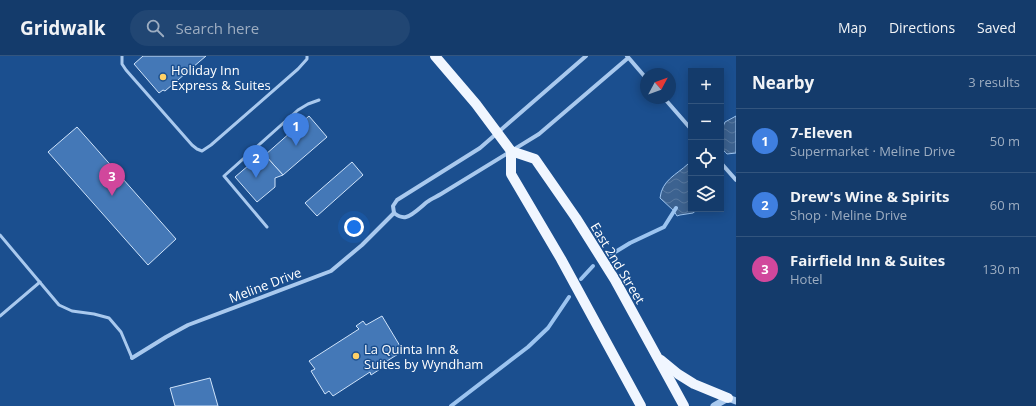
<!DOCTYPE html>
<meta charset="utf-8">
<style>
body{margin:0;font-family:"Open Sans",sans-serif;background:#214673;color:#f1f3f6}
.controls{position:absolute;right:12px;top:12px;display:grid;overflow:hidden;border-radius:0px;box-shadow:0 2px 10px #0003}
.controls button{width:36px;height:36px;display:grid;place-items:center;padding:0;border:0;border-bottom:1px solid #33557e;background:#143b6b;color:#f1f3f6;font:20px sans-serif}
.compass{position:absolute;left:640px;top:12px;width:36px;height:36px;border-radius:50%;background:#143b6b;box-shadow:0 2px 10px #0003;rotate:49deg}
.you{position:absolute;left:354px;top:171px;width:14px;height:14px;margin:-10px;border:3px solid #fff;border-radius:50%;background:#1a73e8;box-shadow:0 0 0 6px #1a73e833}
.badge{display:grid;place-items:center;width:26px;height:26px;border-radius:50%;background:#ffd166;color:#fff;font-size:13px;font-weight:700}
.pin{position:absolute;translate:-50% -33px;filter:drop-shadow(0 1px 2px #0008)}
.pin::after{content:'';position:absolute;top:21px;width:14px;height:12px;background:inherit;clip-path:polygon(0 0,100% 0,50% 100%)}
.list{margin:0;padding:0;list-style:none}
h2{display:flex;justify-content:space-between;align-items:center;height:52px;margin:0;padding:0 16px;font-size:17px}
h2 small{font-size:13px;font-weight:400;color:#9dadc1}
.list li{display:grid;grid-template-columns:26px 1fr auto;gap:12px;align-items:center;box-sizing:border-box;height:64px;padding:0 16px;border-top:1px solid #33557e}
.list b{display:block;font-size:15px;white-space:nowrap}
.list p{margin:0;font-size:13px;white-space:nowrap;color:#9dadc1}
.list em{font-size:13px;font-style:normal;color:#9dadc1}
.icon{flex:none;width:22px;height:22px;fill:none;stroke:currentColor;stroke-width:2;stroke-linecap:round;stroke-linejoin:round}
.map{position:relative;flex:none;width:736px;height:350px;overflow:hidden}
header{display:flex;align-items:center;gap:24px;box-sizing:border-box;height:56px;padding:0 20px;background:#143b6b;border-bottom:1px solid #33557e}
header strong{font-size:19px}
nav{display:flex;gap:22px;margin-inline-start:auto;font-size:14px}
.search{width:280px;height:36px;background:#214673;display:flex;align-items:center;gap:10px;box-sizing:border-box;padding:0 14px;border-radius:22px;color:#9dadc1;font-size:15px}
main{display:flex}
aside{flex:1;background:#143b6b}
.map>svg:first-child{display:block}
.water{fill:url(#water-waves);stroke:#9cc4f0}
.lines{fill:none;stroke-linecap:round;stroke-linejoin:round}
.stream{stroke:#9cc4f0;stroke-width:4}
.building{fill:#4478b7;stroke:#cfe3fa}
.service{stroke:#a9c9ee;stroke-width:3}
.minor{stroke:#a9c9ee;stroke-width:4}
.tertiary{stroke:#a9c9ee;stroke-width:7}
.primary{stroke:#f0f6ff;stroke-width:10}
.poi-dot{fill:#ffd166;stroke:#1b4f8f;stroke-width:1.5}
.labels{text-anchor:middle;stroke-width:3;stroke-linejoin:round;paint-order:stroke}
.poi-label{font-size:13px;fill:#fff;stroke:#1b4f8f;text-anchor:start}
.street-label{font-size:13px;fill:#fff;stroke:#1b4f8f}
</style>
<header>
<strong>Gridwalk</strong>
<div class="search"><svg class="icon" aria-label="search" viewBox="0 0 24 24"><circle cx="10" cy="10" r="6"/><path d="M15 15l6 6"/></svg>Search here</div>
<nav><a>Map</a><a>Directions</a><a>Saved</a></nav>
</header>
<main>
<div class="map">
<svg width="736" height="350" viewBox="0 0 736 350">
<defs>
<pattern id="water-waves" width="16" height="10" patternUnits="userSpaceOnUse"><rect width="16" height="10" fill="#3c6290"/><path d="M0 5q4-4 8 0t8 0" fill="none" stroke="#597aa1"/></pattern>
</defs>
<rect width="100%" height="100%" fill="#1b4f8f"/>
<!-- water -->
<g class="water">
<path d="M 736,60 L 736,97 L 727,98 C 725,96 722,93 721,90 C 719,82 722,73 725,66 Z"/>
<path d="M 688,108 L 691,108 L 691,153 L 698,153 L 693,157 L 680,159 L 677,160 L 674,155 L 660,142 C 662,124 676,119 688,108 Z"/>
</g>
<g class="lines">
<!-- stream -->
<g class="stream">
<polyline points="612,198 630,187 664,171 676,152"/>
<polyline points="581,223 593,210"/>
<polyline points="451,350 528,291 548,272 569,241"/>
</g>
</g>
<!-- building -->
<g class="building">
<polygon points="143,0 206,0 165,35 163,34 159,37 134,8"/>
<polygon points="309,60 327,81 283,119 265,99"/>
<polygon points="77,71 176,183 148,209 48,96"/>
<polygon points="263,97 283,119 275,122 275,131 257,146 235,121"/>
<polygon points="352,106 363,119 317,160 305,147"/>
<polygon points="382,260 403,295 387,305 388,308 371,319 370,316 333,340 329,335 325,338 311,315 315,313 309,305 359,273 356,270 363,265 366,269"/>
<polygon points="210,322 218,350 175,350 170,332"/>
</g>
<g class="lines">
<!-- service -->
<g class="service">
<polyline points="122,0 122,8 126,14 192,89 197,93 202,95 211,89 298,13 307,3 307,0"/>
<polyline points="267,171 224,120 298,54 308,48 319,44"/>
<polyline points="0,179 59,249 72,255 94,258 109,262 121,276 132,302"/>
<polyline points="0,260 40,226"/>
</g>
<!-- minor -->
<g class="minor">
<polyline points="627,0 646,22"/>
<polyline points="664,42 691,73"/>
<polyline points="721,107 736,124"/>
<path d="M 394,157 C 398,160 402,162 406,161 C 412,160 422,150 427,146 C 431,143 436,141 441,138 L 539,78 L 628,2"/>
<polyline points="394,157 393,150 397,144 480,92 586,0"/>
<polyline points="132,302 166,281 188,269 331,215 362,189 394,157"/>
</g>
<!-- tertiary -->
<polyline class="tertiary" points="714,350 728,342 736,345"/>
<!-- primary -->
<g class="primary">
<polyline points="435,0 476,48 511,95 535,103 576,162 615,224 684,350"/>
<polyline points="511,95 511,118 561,203 641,350"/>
<polyline points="661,304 678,318 694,328 728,342"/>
</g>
</g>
<!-- markers -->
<g class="poi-dot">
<circle cx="163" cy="21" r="4"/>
<circle cx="356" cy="300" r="4"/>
</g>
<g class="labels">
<!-- poi labels -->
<g class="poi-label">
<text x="171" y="19">Holiday Inn<tspan x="171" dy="15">Express &amp; Suites</tspan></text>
<text x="364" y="298">La Quinta Inn &amp;<tspan x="364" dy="15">Suites by Wyndham</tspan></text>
</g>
<!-- street labels -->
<g class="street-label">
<text transform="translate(618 207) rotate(59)" y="5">East 2nd Street</text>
<text transform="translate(265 229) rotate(-21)" y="5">Meline Drive</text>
</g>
</g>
</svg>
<div class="controls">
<button>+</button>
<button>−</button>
<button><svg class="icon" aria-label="locate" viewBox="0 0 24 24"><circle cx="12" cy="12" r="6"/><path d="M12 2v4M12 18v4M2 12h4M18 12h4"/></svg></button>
<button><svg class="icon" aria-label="layers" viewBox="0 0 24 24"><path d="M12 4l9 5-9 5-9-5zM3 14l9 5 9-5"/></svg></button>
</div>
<svg class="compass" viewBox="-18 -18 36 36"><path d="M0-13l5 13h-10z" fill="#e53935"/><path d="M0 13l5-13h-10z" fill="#9dadc1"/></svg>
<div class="you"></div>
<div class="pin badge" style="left:296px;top:90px;background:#3f7fe0">1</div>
<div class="pin badge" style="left:256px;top:122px;background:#3f7fe0">2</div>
<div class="pin badge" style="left:112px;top:140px;background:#d1479c">3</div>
</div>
<aside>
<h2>Nearby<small>3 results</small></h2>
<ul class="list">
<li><span class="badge" style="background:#3f7fe0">1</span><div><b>7-Eleven</b><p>Supermarket · Meline Drive</p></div><em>50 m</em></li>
<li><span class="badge" style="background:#3f7fe0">2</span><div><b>Drew's Wine &amp; Spirits</b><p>Shop · Meline Drive</p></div><em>60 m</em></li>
<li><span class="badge" style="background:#d1479c">3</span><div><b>Fairfield Inn &amp; Suites</b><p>Hotel</p></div><em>130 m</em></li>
</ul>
</aside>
</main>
